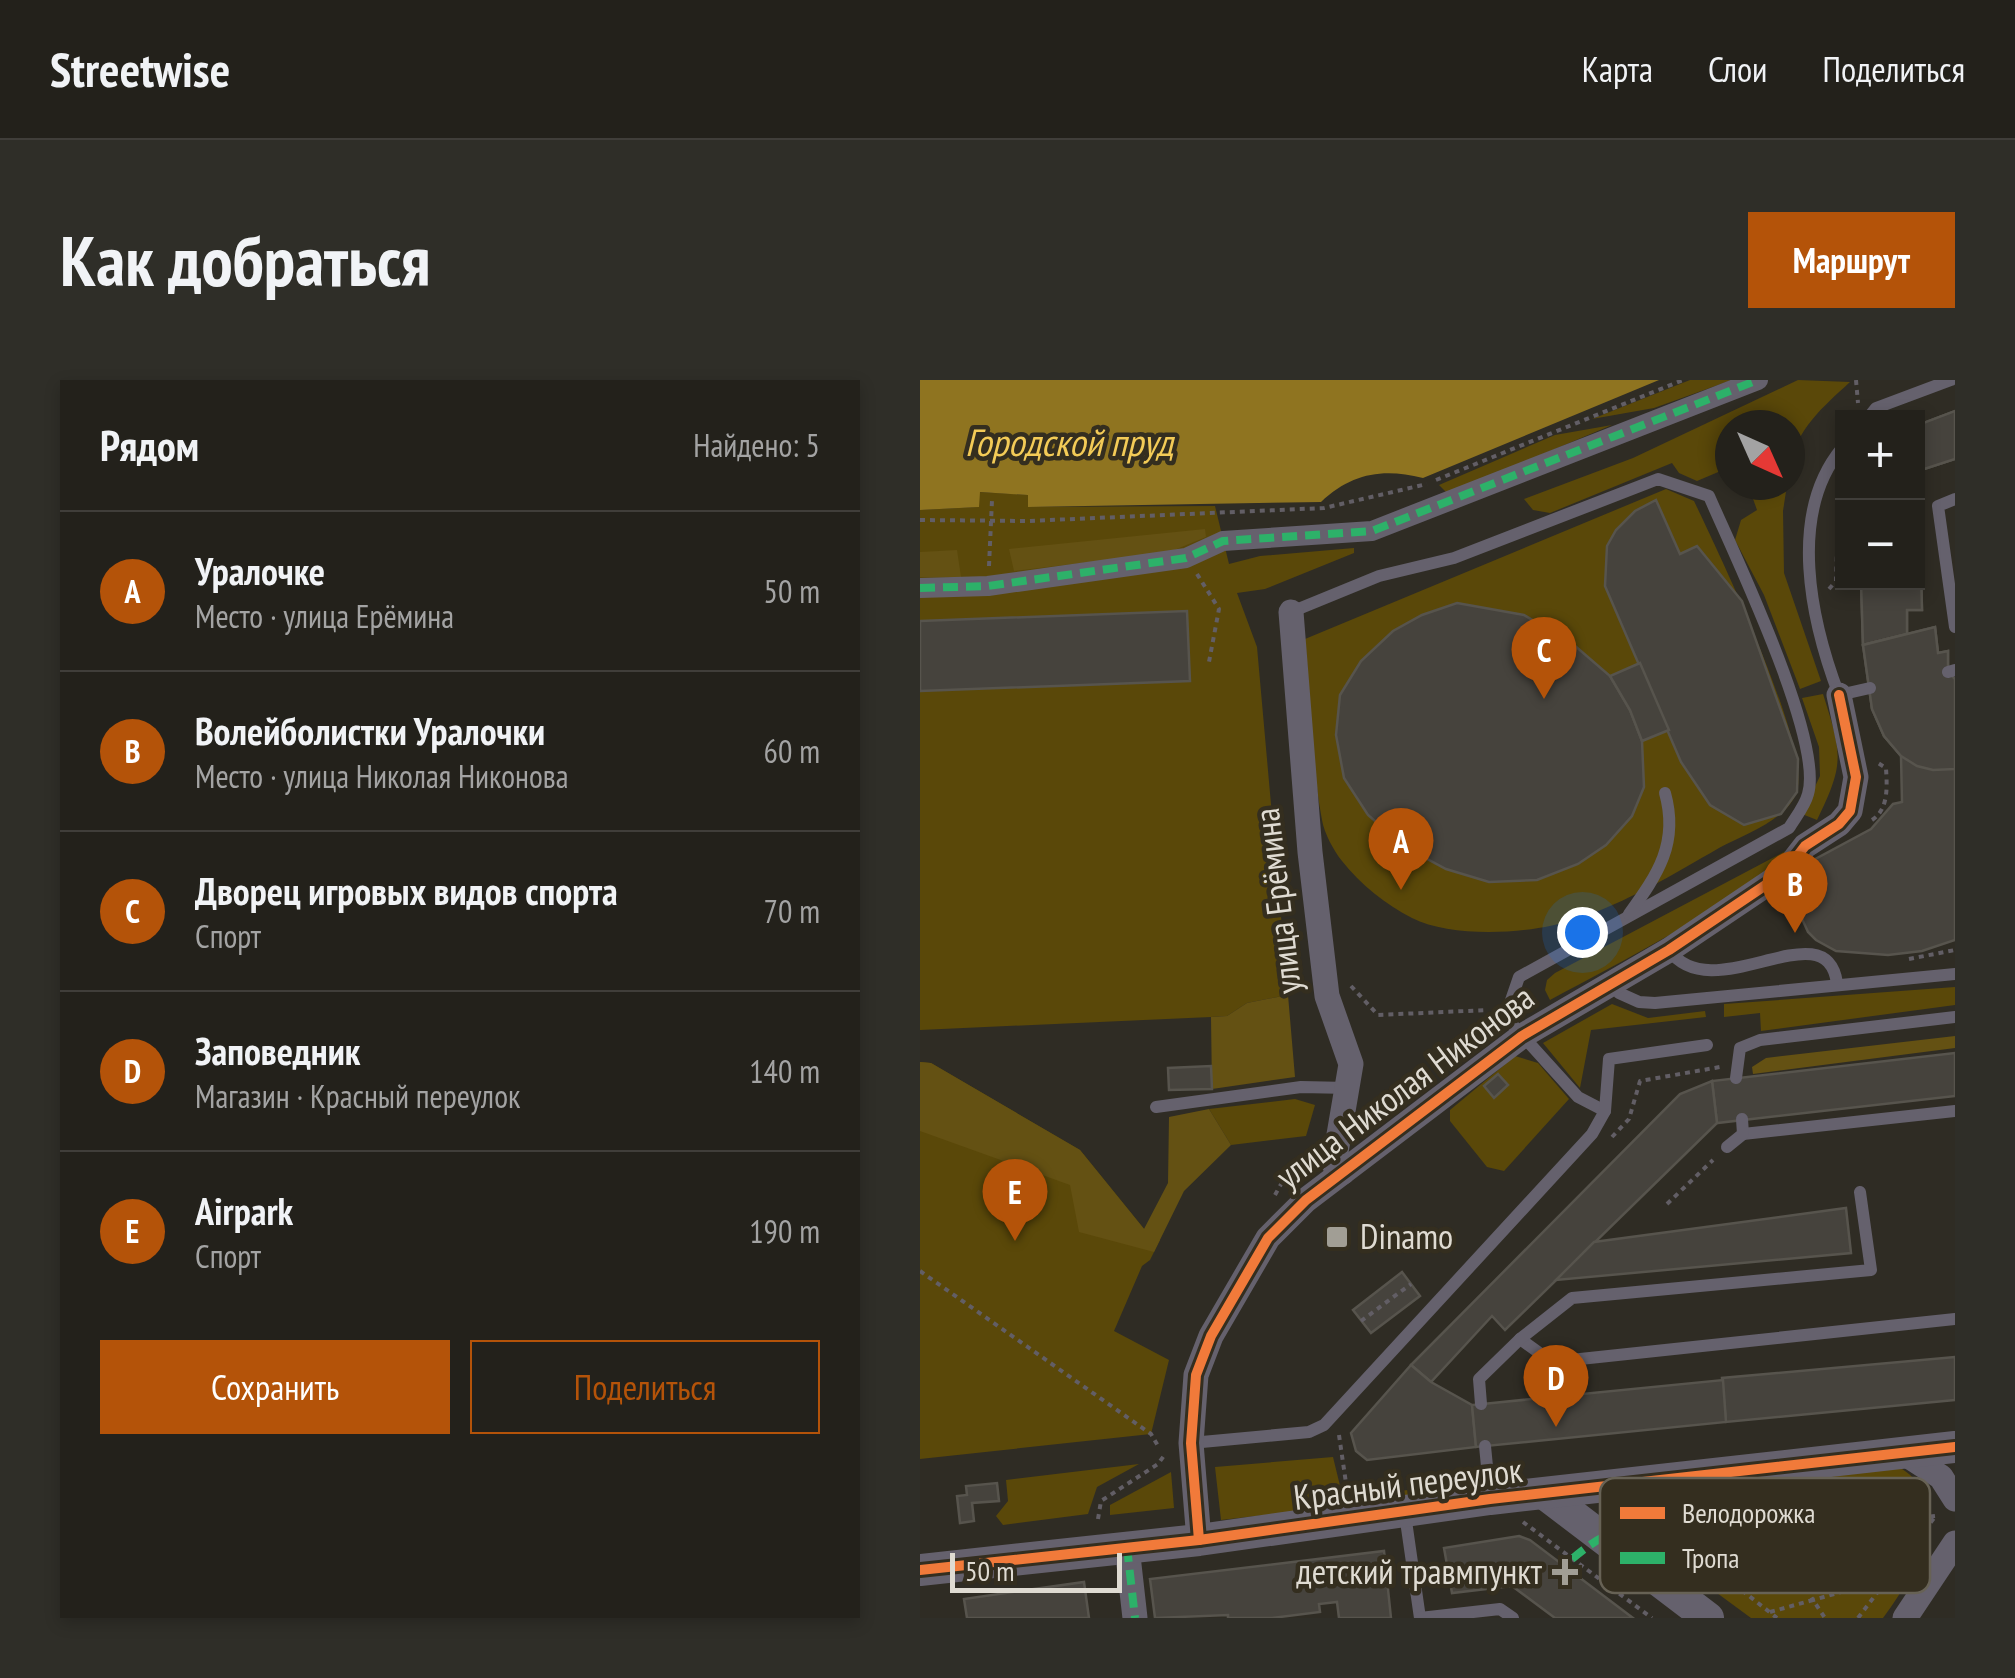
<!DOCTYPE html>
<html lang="ru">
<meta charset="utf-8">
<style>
body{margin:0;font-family:"PT Sans Narrow",sans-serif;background:#2f2e28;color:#f1f3f6}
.controls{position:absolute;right:30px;top:30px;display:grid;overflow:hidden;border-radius:0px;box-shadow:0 5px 15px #0003}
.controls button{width:90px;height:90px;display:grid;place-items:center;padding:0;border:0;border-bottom:2px solid #403e3a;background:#23211b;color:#f1f3f6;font:50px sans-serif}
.compass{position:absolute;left:795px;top:30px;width:90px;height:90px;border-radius:50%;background:#23211b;box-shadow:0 5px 15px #0003;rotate:135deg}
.scale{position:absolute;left:30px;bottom:25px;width:172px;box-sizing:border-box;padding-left:10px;border:5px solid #dfdbd2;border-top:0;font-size:28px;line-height:35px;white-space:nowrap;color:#dfdbd2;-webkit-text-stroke:8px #342e1f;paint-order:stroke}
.you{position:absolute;left:662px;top:552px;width:35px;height:35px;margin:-25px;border:8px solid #fff;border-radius:50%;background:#1a73e8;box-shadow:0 0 0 15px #1a73e833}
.badge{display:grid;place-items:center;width:65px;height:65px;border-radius:50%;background:#b45309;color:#fff;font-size:32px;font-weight:700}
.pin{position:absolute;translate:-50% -82px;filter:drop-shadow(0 2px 5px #0008)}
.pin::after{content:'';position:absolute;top:52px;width:35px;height:30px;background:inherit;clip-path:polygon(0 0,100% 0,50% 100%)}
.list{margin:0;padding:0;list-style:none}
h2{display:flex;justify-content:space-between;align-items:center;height:130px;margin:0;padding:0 40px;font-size:42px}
h2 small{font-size:32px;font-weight:400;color:#a3a3a3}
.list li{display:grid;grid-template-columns:65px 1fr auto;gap:30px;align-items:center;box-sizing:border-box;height:160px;padding:0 40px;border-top:2px solid #403e3a}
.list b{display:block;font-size:38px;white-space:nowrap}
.list p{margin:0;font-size:32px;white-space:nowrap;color:#a3a3a3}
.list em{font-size:32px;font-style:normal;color:#a3a3a3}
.actions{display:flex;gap:20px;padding:30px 40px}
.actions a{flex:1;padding:22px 0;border:2px solid #b45309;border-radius:0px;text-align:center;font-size:35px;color:#b45309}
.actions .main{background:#b45309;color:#fff}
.map{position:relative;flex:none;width:1035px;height:1238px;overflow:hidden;border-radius:0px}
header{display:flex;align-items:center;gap:60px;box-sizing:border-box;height:140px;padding:0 50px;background:#23211b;border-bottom:2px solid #403e3a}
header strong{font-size:48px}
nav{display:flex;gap:55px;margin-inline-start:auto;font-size:35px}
.intro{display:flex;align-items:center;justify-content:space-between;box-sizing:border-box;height:240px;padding:0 60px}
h1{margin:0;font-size:70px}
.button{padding:25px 45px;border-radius:0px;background:#b45309;color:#fff;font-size:35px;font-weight:700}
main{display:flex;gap:60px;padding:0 60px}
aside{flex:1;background:#23211b;border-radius:0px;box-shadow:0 5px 15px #0003}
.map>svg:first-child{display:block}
.green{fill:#5a4809}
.forest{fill:#645113}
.water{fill:#8f7420}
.building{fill:#46433d;stroke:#57544d;stroke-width:2.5}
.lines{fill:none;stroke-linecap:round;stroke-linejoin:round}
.path{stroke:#625e65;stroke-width:4;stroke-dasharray:5 5;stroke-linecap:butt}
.service{stroke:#65616d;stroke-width:12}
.pedestrian{stroke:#65616d;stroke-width:20}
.minor{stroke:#65616d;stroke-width:25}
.tertiary{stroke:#65616d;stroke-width:32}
.quiet{stroke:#2db169;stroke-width:8;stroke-dasharray:15 8;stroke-linecap:butt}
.cycleway-casing{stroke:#342e1f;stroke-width:16}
.cycleway{stroke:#f17a3a;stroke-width:10}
.poi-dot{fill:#a19e95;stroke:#342e1f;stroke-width:4}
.labels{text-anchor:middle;stroke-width:9;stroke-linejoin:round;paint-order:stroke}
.street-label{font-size:35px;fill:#dfdbd2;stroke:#342e1f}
.poi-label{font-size:35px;fill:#dfdbd2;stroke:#342e1f;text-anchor:start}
.water-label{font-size:38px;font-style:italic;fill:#f3cb57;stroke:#342e1f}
.key{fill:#342e1f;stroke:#676255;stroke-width:2.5}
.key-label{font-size:28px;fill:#dfdbd2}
</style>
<header>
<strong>Streetwise</strong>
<nav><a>Карта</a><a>Слои</a><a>Поделиться</a></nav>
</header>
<div class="intro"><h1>Как добраться</h1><a class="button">Маршрут</a></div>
<main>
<aside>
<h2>Рядом<small>Найдено: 5</small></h2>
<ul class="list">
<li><span class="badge">A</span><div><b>Уралочке</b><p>Место · улица Ерёмина</p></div><em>50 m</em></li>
<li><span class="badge">B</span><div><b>Волейболистки Уралочки</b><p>Место · улица Николая Никонова</p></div><em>60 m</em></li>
<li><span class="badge">C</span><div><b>Дворец игровых видов спорта</b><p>Спорт</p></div><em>70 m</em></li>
<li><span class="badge">D</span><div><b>Заповедник</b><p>Магазин · Красный переулок</p></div><em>140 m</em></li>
<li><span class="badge">E</span><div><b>Airpark</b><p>Спорт</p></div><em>190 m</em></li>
</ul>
<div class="actions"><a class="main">Сохранить</a><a>Поделиться</a></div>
</aside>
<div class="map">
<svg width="1035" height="1238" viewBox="0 0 1035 1238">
<rect width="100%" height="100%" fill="#2f2c24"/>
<!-- green -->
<g class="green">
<polygon points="770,0 812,0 734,28 672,39"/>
<path d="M 878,0 L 930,2 C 903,27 876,49 870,87 L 870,45 L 810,45 L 810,87 L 777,101 L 759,93 L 752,83 L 630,133 L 613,130 L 604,119 L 713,78 Z"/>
<polygon points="692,45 528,114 519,105 635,55"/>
<polygon points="828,105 867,105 863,131 864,193 901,301 880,309 844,215 815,160 821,140 837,130"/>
<path d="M 746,109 L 774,121 C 798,171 891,365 877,411 C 868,440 823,455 799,468 C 754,494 706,523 656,539 C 613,554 534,559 492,538 C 466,525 440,504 422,481 C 414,471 404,453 402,440 C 391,382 391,319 385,259 Z"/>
<polygon points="59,112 109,115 109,127 295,126 309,184 340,176 434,168 434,173 345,209 317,213 337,267 368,615 327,623 307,636 291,637 0,650 0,130 58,127"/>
<path d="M 903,314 C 922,374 925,383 897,440 L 882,434 L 900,396 L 899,367 L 882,318 Z"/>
<path d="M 877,465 C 805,530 715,574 630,620 L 625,610 L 627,600 L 635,593 Z"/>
<polygon points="1035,607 1035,625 841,651 840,633 804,637 804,624"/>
<polygon points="692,624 728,638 785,631 786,637 671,650 660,708 623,663"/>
<polygon points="595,676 618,683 649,719 584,791 567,787 530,741 530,730"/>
<polygon points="0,682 11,683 160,770 225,850 240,860 230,880 222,886 194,951 249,980 231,1054 0,1079"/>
<polygon points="375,719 395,725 386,756 311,765 289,729"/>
<polygon points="413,1077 423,1118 561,1101 562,1111 301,1140 295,1087"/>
<polygon points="219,1084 177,1107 168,1134 83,1145 76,1136 88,1121 86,1100"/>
<path d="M 979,1087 C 1035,1120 1000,1188 963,1238 L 831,1238 L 699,1141 L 698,1130 L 706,1117 Z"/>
<polygon points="251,1092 254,1128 190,1135 190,1125"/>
</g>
<!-- forest -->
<g class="forest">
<polygon points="285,149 286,157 247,173 94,191 89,169"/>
<polygon points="37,170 41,197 0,197 0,172"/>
<polygon points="368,615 375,697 292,709 291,637 307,636 327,623"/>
<polygon points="1035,656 1035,668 833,694 832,687 846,678"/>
<polygon points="0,682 11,683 160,770 224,849 248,803 249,737 289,729 311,765 264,811 234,872 159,852 150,805 0,751"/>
</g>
<!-- water -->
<path class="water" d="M 0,0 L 739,0 L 503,98 C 463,88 432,93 401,122 L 108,127 L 108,115 L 60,112 L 59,127 L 0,130 Z"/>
<!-- building -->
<g class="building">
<polygon points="1035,31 1035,79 998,91 998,45"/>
<polygon points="1035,31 1035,79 998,91 998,45"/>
<polygon points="736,120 760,174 777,166 822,221 878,379 877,412 861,434 824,445 790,425 761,382 685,206 687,166 696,150 715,131"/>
<polygon points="998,193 1001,193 1002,230 987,230 987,254 943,265 941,202 998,202"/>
<polygon points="998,193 1001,193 1002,230 987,230 987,254 943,265 941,202 998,202"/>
<polygon points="537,223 604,235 654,265 690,296 710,330 722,361 724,407 712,436 686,465 658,484 617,500 569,502 526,489 485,467 448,435 424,398 416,355 420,315 441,281 473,251 502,235"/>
<polygon points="267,231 270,301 0,311 0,241"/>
<polygon points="1015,247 1018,273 1028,271 1028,292 1035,299 1035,560 1002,571 968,575 916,571 896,560 888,552 878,530 876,501 888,483 951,449 973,424 982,422 981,376 964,356 952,329 943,265"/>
<polygon points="1015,247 1018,273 1028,271 1028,292 1035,299 1035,389 1013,390 997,386 981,376 964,356 952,329 943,265"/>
<polygon points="720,283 749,350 722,361 710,330 690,296"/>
<polygon points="1035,673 1035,716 797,743 792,701"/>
<polygon points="291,686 292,709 249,710 248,688"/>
<polygon points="578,694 588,705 574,718 564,706"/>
<polygon points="792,701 797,743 585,950 572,936 511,1002 491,985 760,714"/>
<polygon points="926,828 931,873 636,900 674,862"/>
<polygon points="482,892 500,916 451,953 433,930"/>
<polygon points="1035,977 1035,1020 806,1042 802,998"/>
<polygon points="491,985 511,1002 552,1025 556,1067 447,1080 436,1071 431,1053"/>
<polygon points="803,1000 806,1042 556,1067 552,1025"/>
<polygon points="77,1103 79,1121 52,1123 54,1141 40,1143 37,1116 47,1115 46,1106"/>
<polygon points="599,1156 610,1160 713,1238 635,1238 592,1206 532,1213 524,1168"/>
<polygon points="464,1171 471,1238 419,1238 417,1222 399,1224 400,1232 352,1238 308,1238 308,1235 235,1238 230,1199"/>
<polygon points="164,1202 169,1238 47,1238 44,1219"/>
</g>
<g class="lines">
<!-- path -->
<g class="path">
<polyline points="936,0 938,23"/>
<polyline points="516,100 763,0"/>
<polyline points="0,140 108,141 404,128 507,104"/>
<polyline points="69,186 72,120"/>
<polyline points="277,194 299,229 289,282"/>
<polyline points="909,209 916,201 919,112"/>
<path d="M 952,440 C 969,429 967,406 966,388 L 958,383"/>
<polyline points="989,579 1035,570"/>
<polyline points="431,606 458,635 568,630"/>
<polyline points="692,757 709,739 720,701 800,687"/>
<polyline points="355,815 369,790 389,782"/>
<polyline points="747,824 793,780"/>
<polyline points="0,891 231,1054 238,1066"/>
<polyline points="441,941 491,904"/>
<polyline points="419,1055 427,1110"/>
<polyline points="178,1139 181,1121 238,1084 246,1073"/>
<polyline points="603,1142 732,1238"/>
<polyline points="856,1156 866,1174"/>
<polygon points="948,1156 943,1196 923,1200 921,1212 893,1220 866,1174"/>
<polyline points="767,1167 857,1238"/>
<polyline points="742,1169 1015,1136"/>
<polyline points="850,1232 893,1220 905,1238"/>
<polyline points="938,1238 1014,1138"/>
</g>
<!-- service -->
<g class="service">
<polyline points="948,38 956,28 1031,0"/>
<path d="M 922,68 C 867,134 891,241 919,315 L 950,308"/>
<polyline points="1035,119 1018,126 1035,247"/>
<path d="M 371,232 L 459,196 L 534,178 L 738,99 L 789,116 C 814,174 904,360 888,414 C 885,426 875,438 869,448 L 599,597 L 588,629 L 590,642 L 658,717 L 685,731"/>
<polyline points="1028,292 1035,290"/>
<path d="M 709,534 C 738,494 759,463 745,413"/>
<path d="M 749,570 C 793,631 906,527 917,603"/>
<polyline points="695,603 699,613 719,622 735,623 1035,594"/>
<polyline points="816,698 820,668 840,660 1035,637"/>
<polyline points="236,727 381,707 429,708"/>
<polyline points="823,754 1035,731"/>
<polyline points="807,767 823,754 822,739"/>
<polyline points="600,959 632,982 1035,939"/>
<polyline points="561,1024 559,999 600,959 652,918 951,890 940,812"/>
<polyline points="271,1063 389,1052 404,1045 672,754 685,731 689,679 787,665"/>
<polyline points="565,1066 570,1117"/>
<polyline points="485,1134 500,1238"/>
<polyline points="500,1238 580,1229 593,1238"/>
</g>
<!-- pedestrian -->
<polyline class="pedestrian" points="0,208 68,206 266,178 303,161 452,151 838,0"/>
<!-- minor -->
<g class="minor">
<polyline points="371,232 390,472 407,616 431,684 414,784 422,793"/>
<polyline points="984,1073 1021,1097 1035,1119"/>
<polyline points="279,1160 271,1063 276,995 291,956 348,858 386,820 602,656 749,570 865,492 885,466 919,444 930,431 936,397 919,315"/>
<polyline points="207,1167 215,1238"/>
<polyline points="985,1238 1035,1163"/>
</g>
<!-- tertiary -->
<g class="tertiary">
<polyline points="625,1114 788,1238"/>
<polyline points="0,1190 279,1160 570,1119 1035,1067"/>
</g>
<!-- quiet -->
<g class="quiet">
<polyline points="0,208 68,206 266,178 303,161 452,151 838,0"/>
<polyline points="207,1167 215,1238"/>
<path d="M 652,1179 C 697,1141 711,1147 764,1165"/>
</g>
<defs>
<g id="cycleway">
<polyline points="279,1160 271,1063 276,995 291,956 348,858 386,820 602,656 749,570 865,492 885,466 919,444 930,431 936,397 919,315"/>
<polyline points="0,1190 279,1160 570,1119 1035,1067"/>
</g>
</defs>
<!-- cycleway casing -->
<use href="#cycleway" class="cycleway-casing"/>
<!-- cycleway -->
<use href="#cycleway" class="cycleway"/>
</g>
<!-- markers -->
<g class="poi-dot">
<rect x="405" y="845" width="24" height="24" rx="5"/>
<path d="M640 1177h10v10h10v10h-10v10h-10v-10h-10v-10h10z"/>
</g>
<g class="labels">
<!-- street labels -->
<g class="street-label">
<text transform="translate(358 521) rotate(-97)" y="12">улица Ерёмина</text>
<text transform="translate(485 707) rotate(-37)" y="12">улица Николая Никонова</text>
<text transform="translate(488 1104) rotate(-7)" y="12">Красный переулок</text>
</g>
<!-- poi labels -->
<g class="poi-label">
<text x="440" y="869">Dinamo</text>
<text x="622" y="1204" text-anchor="end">детский травмпункт</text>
</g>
<!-- water labels -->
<g class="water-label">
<text x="149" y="76">Городской пруд</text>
</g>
</g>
<!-- legend -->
<rect x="680" y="1098" width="330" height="115" rx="15" class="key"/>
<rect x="700" y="1127" width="45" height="12" fill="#f17a3a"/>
<rect x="700" y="1172" width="45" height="12" fill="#2db169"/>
<g class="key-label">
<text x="762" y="1143">Велодорожка</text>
<text x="762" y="1188">Тропа</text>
</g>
</svg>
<div class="controls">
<button>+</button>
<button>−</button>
</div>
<svg class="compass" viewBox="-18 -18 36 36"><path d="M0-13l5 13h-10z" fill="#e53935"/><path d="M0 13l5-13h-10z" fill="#a3a3a3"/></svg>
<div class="scale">50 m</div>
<div class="you"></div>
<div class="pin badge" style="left:481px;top:510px">A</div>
<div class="pin badge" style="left:875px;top:553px">B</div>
<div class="pin badge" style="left:624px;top:319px">C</div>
<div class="pin badge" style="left:636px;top:1047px">D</div>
<div class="pin badge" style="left:95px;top:861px">E</div>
</div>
</main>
